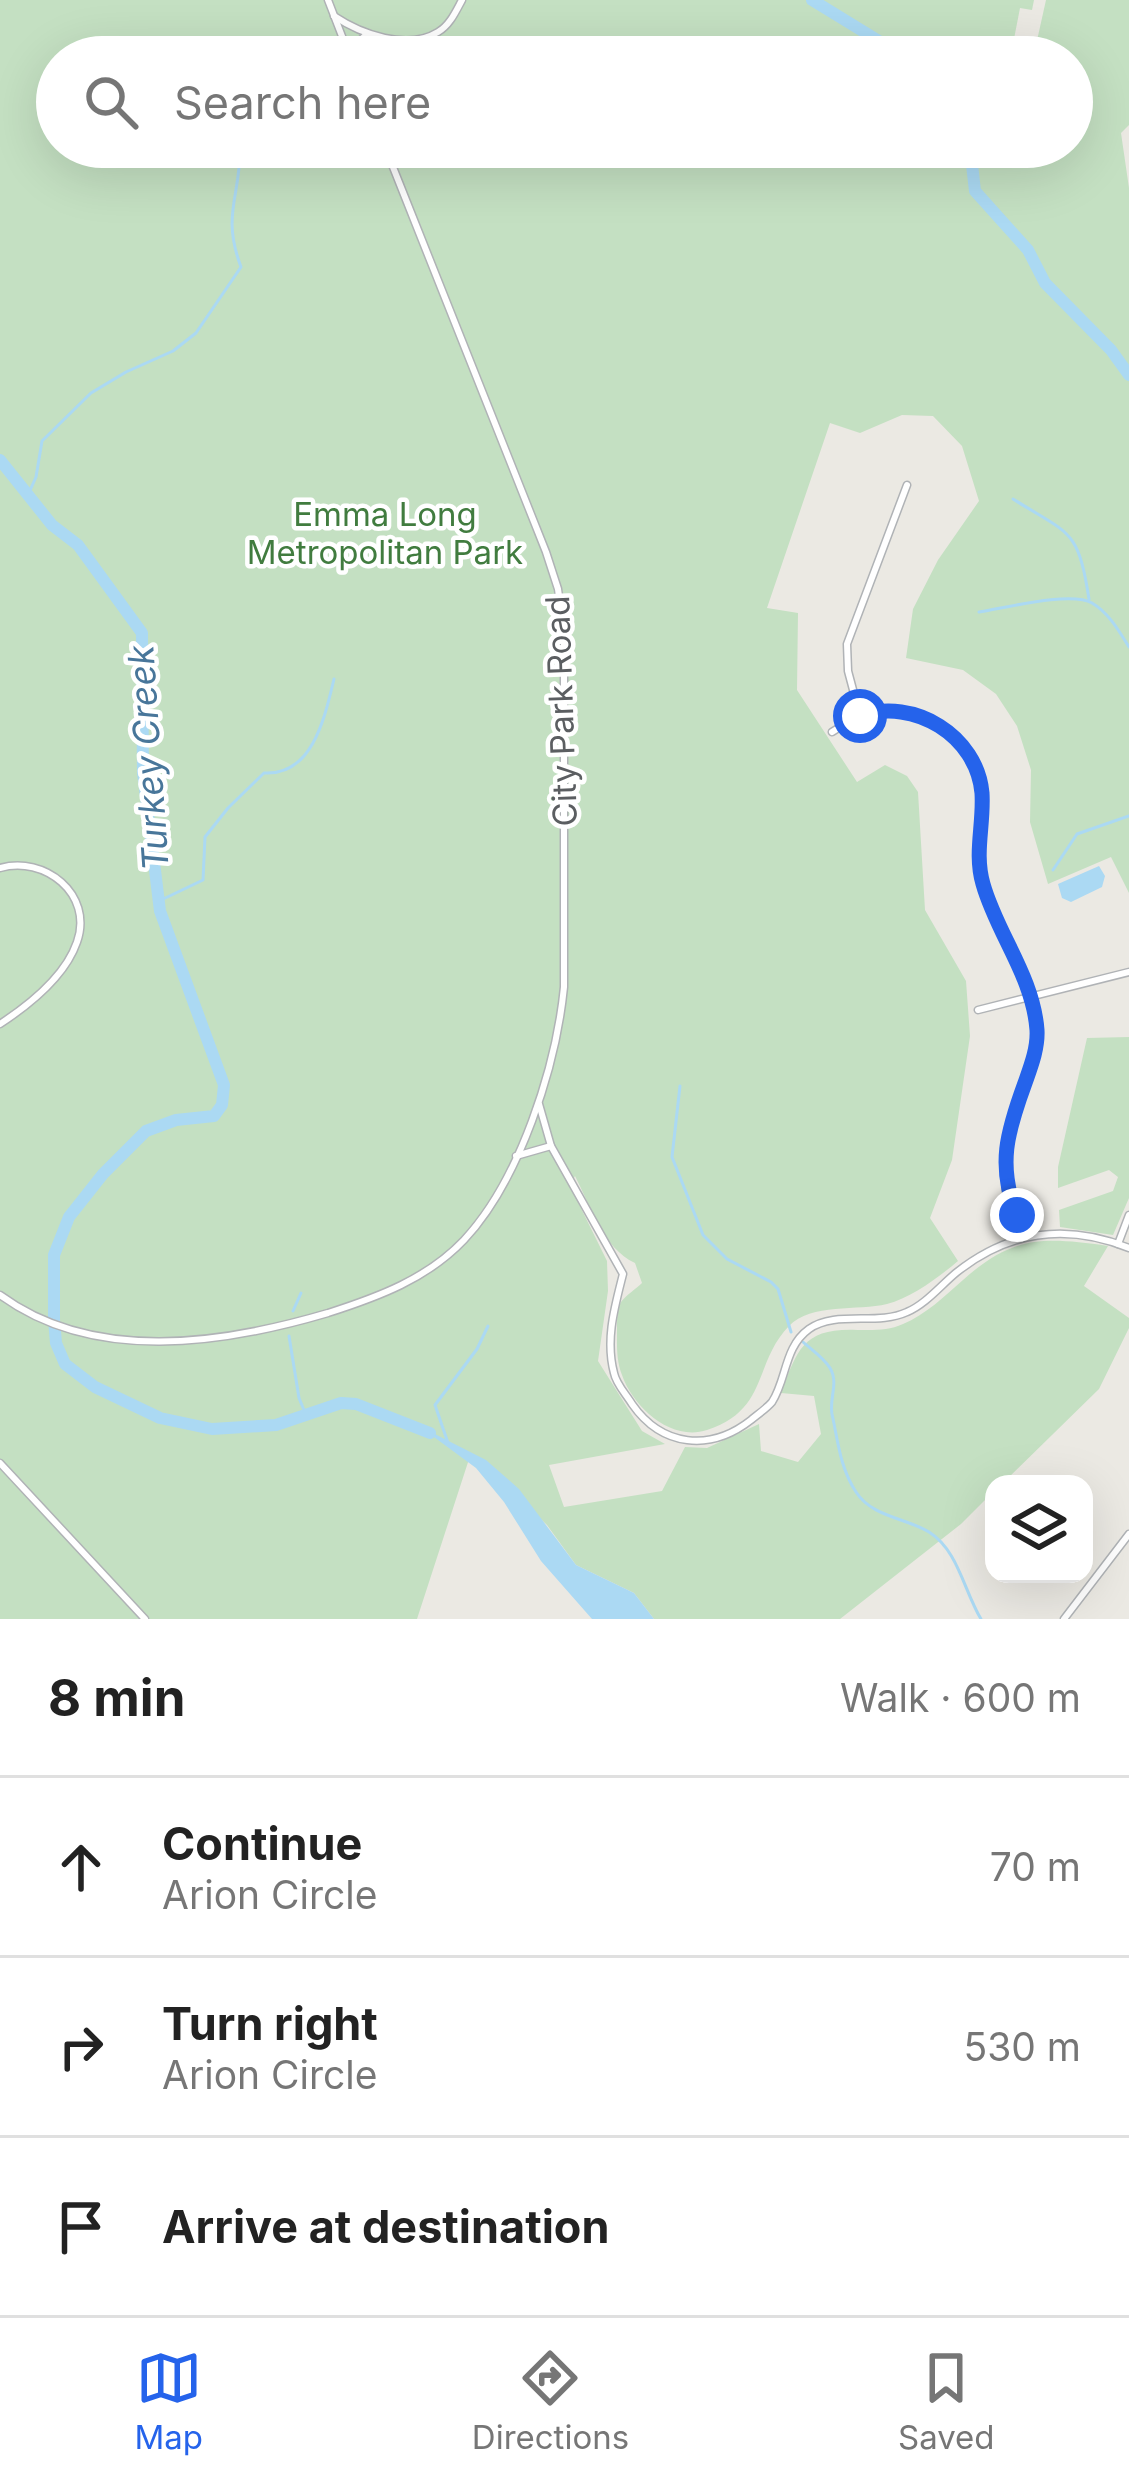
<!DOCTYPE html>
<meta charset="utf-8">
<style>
body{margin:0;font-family:Inter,sans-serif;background:#f6f6f6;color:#222}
.controls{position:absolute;right:36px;bottom:36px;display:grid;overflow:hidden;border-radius:24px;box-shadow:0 12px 48px #0002}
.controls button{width:108px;height:108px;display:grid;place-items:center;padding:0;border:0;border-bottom:3px solid #e0e0e0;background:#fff;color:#222;font:60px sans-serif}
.stop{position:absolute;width:36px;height:36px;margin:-27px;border:9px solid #2563eb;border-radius:50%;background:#fff}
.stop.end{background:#2563eb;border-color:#fff;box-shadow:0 3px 12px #0008}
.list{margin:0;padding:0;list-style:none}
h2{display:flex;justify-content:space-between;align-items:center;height:156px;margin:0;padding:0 48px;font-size:51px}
h2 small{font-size:39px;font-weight:400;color:#767676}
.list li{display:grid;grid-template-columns:78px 1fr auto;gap:36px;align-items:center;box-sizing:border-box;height:180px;padding:0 48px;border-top:3px solid #e0e0e0}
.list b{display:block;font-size:45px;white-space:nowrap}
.list p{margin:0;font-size:39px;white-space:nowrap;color:#767676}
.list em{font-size:39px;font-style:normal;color:#767676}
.icon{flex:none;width:66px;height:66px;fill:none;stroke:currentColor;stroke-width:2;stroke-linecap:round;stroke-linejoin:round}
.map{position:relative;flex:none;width:1129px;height:1619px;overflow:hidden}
.search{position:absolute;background:#fff;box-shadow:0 12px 48px #0002;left:36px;right:36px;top:36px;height:132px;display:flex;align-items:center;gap:30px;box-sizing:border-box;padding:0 42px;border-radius:66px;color:#767676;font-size:45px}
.sheet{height:696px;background:#fff}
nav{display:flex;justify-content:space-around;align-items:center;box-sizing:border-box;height:168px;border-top:3px solid #e0e0e0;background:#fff;font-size:33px;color:#767676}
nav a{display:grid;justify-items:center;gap:6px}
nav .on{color:#2563eb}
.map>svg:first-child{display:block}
.green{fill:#c4e0c2;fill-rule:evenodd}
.water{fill:#abd9f3}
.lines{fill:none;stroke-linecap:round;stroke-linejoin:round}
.stream{stroke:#abd9f3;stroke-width:3}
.river{stroke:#abd9f3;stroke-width:12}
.minor-casing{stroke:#b0b3b6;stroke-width:9}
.minor{stroke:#fff;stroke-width:6}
.route{stroke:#2563eb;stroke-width:15}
.labels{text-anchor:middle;stroke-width:9;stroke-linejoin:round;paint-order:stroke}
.park-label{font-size:33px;fill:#417c3f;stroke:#fff}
.street-label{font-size:33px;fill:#5b5e61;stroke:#fff}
.water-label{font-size:36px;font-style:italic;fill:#48769a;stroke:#fff}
</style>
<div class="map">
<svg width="1129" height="1619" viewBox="0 0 1129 1619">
<rect width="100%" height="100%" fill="#ebe9e3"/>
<!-- green -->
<g class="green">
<path d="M 0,0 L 1034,0 L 1032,10 L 1020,8 L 1014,39 L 1036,45 L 1046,0 L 1129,0 L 1129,125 L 1121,133 L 1129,188 L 1129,893 L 1111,857 L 1048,884 L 1030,822 L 1031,770 L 1017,726 L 996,694 L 963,670 L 906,658 L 913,609 L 938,560 L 979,501 L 962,446 L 933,416 L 902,415 L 860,433 L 830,423 L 767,608 L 798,613 L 797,690 L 857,782 L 885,765 L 907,776 L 918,792 L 925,910 L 966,981 L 970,1036 L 952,1160 L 930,1218 L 958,1261 C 939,1277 911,1298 887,1304 C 858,1311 811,1303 789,1326 C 753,1363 769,1410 707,1430 C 671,1442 633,1407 622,1375 C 616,1360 617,1344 617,1329 C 617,1320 617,1309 621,1302 C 626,1295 636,1289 642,1283 L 635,1263 C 603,1248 591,1207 575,1176 L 570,1186 L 607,1261 L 608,1291 L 598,1361 L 642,1431 L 665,1444 L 549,1465 L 564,1507 L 662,1491 L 685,1447 L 707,1448 L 759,1424 L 761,1451 L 798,1462 L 821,1434 L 814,1396 L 781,1393 C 798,1348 804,1328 857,1330 C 874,1330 888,1331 903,1324 C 925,1315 945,1296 963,1280 C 1013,1235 1044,1237 1108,1246 L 1084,1286 L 1129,1318 L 1129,1328 L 1099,1389 L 1002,1484 L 994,1484 L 994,1491 L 961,1524 L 840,1619 L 654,1619 L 634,1593 L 576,1565 L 547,1525 L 471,1453 L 417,1619 L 0,1619 ZM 57,57 L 1072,57 L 1072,147 L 57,147 Z"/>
<polygon points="1129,1037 1129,1198 1113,1235 1060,1227 1059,1210 1113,1191 1118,1177 1109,1170 1058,1188 1058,1167 1087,1038"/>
</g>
<!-- water -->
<g class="water">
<polygon points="1099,866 1105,876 1102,887 1071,902 1062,898 1058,884"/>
<polygon points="419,1426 486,1460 519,1489 576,1565 634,1593 654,1619 592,1619 541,1561 504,1502 476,1468"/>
</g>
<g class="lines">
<!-- stream -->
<g class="stream">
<path d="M 28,495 L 36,477 L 42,441 L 91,393 L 126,372 L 173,351 L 196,333 L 241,267 C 221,214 241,196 240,147"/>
<path d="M 1013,499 C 1070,535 1078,528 1089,599"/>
<path d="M 979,612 C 1005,608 1071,591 1092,603 C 1109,613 1119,631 1129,647"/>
<polyline points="1053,870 1077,834 1129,816"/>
<path d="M 159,901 L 203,880 L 205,837 L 228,808 L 264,773 C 313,776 325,716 334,679"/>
<polyline points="680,1086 672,1157 703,1235 727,1259 771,1282 778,1289 791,1332"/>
<polyline points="293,1311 301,1293"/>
<polyline points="289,1336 299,1398 306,1415"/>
<path d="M 803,1342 C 812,1350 824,1358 830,1368 C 839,1383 829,1398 832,1414 C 838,1441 840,1468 856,1492 C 872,1517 906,1518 929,1532 C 958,1550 964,1591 981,1619"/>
<polyline points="448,1443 435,1405 477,1349 488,1326"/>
</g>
<!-- river -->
<g class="river">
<polyline points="812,0 905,57"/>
<polyline points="970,147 975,191 1028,250 1045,283 1111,350 1129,375"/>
<polyline points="0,460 52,525 78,545 142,633 143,773 160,911 224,1085 222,1105 214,1116 176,1120 146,1131 103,1174 69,1217 54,1255 54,1320 56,1343 65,1364 95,1387 160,1418 212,1429 276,1425 341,1403 356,1404 430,1433"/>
</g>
<defs>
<g id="minor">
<polyline points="328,0 350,57"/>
<path d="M 334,16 C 361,34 407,51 438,32 C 450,25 456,11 462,0"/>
<polyline points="348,52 366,35"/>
<polyline points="860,716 848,671 847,644 907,485"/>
<path d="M 832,732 C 888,693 970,714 981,788 C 986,822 973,854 984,888 C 1000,937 1035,980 1037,1033 C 1037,1067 1017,1098 1009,1130 C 1000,1165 1006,1204 1014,1238"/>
<path d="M 0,868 C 44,855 94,894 77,942 C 65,977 29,1005 0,1024"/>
<polyline points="978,1010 1129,972"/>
<path d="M 539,1104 L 551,1146 L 623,1274 C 615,1306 605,1339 614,1373 C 616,1384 626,1394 632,1404 C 662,1447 710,1452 751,1420 C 757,1415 767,1408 772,1402 C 787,1379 784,1347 809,1329 C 836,1310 877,1326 907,1312 C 926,1304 941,1285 957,1272 C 1009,1231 1067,1223 1129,1248"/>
<polyline points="516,1156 551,1146"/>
<polyline points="1010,1203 1015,1207 1023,1236"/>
<polyline points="1118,1244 1129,1215"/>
<path d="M 0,1295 C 94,1364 223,1344 328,1313 C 378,1297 427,1279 464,1240 C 520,1180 556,1067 564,987 L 564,633 L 558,589 L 546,552 L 385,147"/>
<polyline points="0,1463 145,1619"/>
<polyline points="1064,1619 1129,1534"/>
</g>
</defs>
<!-- minor casing -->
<use href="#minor" class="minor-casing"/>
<!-- minor -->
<use href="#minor" class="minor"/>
</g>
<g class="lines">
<!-- route -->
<path class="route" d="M 860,716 C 914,697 977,736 982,793 C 984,825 974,853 983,884 C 997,934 1033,976 1037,1030 C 1038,1048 1031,1066 1025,1083 C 1007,1132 997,1166 1017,1215"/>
</g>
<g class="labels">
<!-- park labels -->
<g class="park-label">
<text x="385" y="526">Emma Long<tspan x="385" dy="38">Metropolitan Park</tspan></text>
</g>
<!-- street labels -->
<g class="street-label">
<text transform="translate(561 711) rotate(-92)" y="12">City Park Road</text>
</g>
<!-- water labels -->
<g class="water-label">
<text transform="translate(148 758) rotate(-94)" y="13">Turkey Creek</text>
</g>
</g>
</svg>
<div class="controls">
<button><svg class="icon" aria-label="layers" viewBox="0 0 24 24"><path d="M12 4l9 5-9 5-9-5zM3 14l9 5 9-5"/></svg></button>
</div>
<div class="stop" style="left:860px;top:716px"></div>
<div class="stop end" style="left:1017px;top:1215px"></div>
<div class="search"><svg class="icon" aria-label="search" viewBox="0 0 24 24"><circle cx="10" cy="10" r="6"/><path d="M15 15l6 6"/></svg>Search here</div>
</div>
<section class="sheet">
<h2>8 min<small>Walk · 600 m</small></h2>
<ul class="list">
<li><svg class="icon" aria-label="ahead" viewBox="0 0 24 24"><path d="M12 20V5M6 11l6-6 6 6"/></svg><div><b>Continue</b><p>Arion Circle</p></div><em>70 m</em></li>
<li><svg class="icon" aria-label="right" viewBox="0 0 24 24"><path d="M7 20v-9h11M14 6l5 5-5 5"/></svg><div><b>Turn right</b><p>Arion Circle</p></div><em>530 m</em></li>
<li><svg class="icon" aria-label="arrive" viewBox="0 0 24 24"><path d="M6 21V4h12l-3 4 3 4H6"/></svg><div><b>Arrive at destination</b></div></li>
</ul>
</section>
<nav>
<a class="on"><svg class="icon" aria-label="map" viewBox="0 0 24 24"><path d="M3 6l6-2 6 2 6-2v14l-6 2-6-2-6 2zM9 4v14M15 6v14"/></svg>Map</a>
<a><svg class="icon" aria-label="directions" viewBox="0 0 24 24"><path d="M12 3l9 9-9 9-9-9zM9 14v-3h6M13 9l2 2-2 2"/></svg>Directions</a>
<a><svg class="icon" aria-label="saved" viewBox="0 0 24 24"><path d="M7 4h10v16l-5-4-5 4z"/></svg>Saved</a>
</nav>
